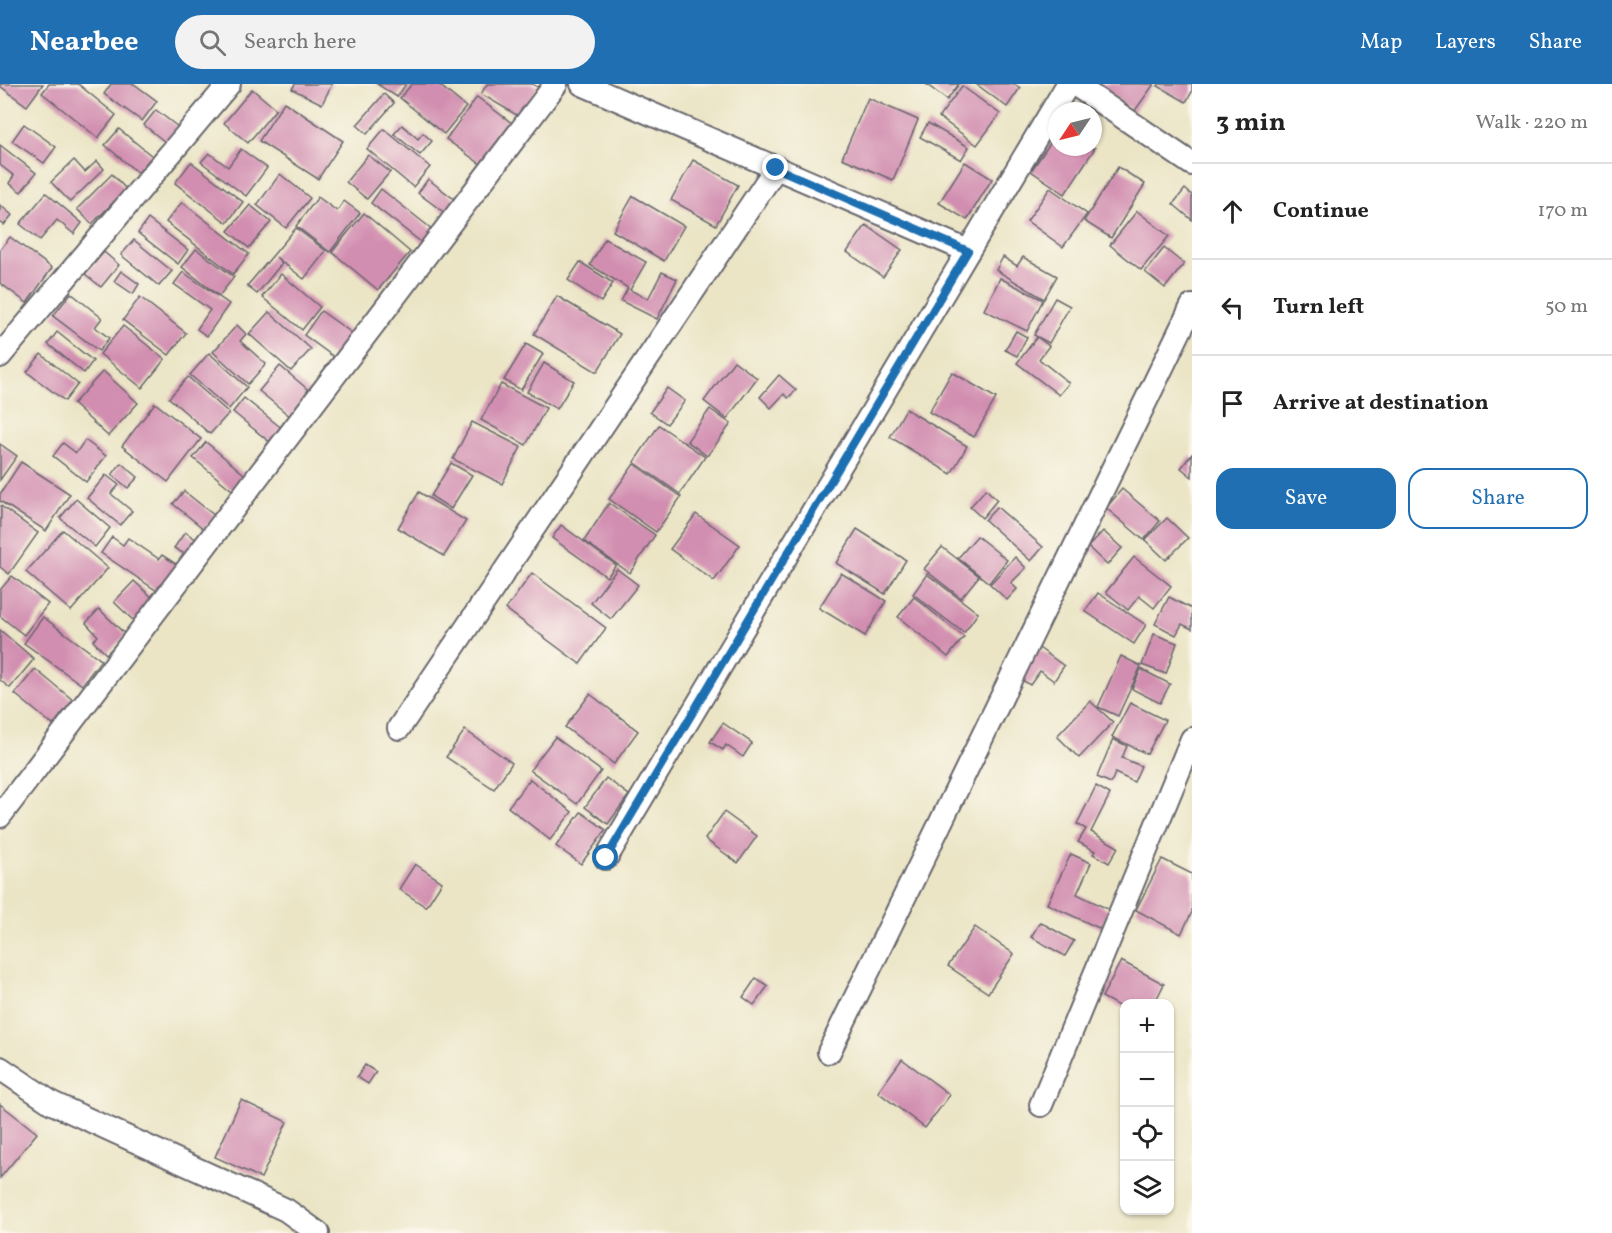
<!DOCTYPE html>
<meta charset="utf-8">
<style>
body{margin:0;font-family:Vollkorn,serif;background:#f2f2f2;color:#222}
.controls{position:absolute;right:18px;bottom:18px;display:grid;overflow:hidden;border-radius:12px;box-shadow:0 2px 4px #0004}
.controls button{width:54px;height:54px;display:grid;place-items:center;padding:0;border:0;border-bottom:2px solid #e0e0e0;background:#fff;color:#222;font:30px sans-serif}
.compass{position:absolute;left:1048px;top:18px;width:54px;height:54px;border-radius:50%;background:#fff;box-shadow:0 2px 4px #0004;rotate:235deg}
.stop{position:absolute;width:18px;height:18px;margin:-14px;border:4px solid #1f6fb2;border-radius:50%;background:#fff}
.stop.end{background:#1f6fb2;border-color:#fff;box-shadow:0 2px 6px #0008}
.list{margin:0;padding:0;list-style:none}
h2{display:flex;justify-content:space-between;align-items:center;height:78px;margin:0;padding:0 24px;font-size:26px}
h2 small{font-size:20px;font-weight:400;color:#767676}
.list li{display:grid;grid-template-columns:39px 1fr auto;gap:18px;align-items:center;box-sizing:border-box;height:96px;padding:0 24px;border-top:2px solid #e0e0e0}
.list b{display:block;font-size:22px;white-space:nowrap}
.list em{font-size:20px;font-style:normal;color:#767676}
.actions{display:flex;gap:12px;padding:18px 24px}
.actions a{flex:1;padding:14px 0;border:2px solid #1f6fb2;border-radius:18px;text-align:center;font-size:21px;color:#1f6fb2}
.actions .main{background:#1f6fb2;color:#fff}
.icon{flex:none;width:33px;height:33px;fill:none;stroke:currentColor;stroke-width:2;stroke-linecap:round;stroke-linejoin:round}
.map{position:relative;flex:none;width:1192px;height:1149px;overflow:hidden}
header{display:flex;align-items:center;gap:36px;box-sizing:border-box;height:84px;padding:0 30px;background:#1f6fb2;color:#fff}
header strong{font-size:28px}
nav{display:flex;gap:33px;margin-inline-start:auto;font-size:21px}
.search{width:420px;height:54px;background:#f2f2f2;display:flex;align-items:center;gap:15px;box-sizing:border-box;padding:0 21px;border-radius:33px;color:#767676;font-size:22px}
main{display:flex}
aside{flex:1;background:#fff}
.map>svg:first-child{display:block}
.building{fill:#d28eb0}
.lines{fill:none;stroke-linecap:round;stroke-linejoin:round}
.street-casing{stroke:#68666c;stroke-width:26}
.street{stroke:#fff;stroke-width:22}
.route{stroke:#1f6fb2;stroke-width:8}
</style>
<header>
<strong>Nearbee</strong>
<div class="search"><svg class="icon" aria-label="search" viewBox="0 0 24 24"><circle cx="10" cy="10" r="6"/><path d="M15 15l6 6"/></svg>Search here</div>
<nav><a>Map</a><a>Layers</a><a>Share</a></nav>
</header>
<main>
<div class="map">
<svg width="1192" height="1149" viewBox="0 0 1192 1149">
<rect width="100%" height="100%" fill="#fbf7ec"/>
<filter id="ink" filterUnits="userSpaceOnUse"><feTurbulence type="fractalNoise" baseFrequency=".0167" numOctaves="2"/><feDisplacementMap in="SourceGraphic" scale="12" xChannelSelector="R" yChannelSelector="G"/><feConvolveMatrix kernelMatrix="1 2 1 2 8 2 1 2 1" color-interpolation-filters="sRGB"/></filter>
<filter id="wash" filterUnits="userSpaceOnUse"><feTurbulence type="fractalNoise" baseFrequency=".008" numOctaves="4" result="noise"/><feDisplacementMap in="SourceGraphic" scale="24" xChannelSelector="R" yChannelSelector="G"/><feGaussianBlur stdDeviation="1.35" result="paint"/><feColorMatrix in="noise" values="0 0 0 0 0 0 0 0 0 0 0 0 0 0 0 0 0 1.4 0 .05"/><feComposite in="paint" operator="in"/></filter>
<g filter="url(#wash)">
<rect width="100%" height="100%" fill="#ebe5c6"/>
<g id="blocks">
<!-- building -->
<g class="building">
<polygon points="0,0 43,0 27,22 0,2"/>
<polygon points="49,0 78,0 116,31 98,54 42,9"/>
<polygon points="111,0 134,0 157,17 142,37 104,10"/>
<polygon points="295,0 332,0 322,20 292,5"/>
<polygon points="377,0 406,0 397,13"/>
<polygon points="412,0 438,0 466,23 444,50 400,14"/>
<polygon points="487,0 532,0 538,3 520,33 481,10"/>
<polygon points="926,0 959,0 947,16"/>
<polygon points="976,0 1014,0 1020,4 1007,23"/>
<polygon points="1096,0 1154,0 1134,28"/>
<polygon points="1159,0 1192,0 1192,8 1186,18 1158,2"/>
<polygon points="962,2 1000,30 977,61 939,33"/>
<polygon points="252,5 276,25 248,59 224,39"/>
<polygon points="384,10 394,19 367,50 357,41"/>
<polygon points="477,13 513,40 482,81 446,55"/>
<polygon points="868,14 918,36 893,96 842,74"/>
<polygon points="284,18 343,57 318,95 259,57"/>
<polygon points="156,26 178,43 165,58 144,41"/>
<polygon points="928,39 969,63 961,76 920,53"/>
<polygon points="24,40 56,63 44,79 12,57"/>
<polygon points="402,41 418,55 423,49 432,57 420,71 394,50"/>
<polygon points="119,45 152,72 138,89 105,61"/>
<polygon points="384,45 430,83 413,103 367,65"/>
<polygon points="1057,49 1057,63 1095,64 1065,110 1031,87"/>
<polygon points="0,61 36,89 21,108 9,99 14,92 0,81"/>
<polygon points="241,65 267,84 246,112 201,78 209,69 228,83"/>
<polygon points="368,71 390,88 367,115 346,98"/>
<polygon points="74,76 85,88 97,77 104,85 70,118 51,98"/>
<polygon points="693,76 738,101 716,141 671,116"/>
<polygon points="191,78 243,118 227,139 175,99"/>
<polygon points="965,78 992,95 967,136 939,119"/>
<polygon points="1118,83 1145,100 1111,154 1084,137"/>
<polygon points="112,90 126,105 92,140 77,125"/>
<polygon points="280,90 310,114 286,144 257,121"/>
<polygon points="428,95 459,119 449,132 418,109"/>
<polygon points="1050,104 1087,130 1063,163 1027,137"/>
<polygon points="381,105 437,149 426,162 371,119"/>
<polygon points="1185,105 1192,111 1192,136 1173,120"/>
<polygon points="46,109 82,139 74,150 57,136 40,156 20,140"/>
<polygon points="633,112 684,142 664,177 613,147"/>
<polygon points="318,113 337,127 344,117 360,129 330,168 296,142"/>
<polygon points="182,118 249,170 233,190 166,138"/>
<polygon points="0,121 12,131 4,141 0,138"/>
<polygon points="250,121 271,138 249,164 228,147"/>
<polygon points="1137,127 1169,152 1141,186 1110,161"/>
<polygon points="364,129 410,168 378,206 332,168"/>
<polygon points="148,135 188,166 178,180 138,149"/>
<polygon points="866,141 902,166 883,193 847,168"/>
<polygon points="296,144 326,167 304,195 276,173 282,179 257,210 247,202"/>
<polygon points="10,153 52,184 27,219 0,199 0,166"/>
<polygon points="605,155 646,178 630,206 648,215 662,188 677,195 657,235 621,217 628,204 590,181"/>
<polygon points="134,156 172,187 159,202 121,171"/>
<polygon points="1164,164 1184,180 1165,204 1145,188"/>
<polygon points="196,165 234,193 219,212 182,183"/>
<polygon points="104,168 119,181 101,203 85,190"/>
<polygon points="1003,173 1017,182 1023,173 1057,192 1044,215 996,186"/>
<polygon points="580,178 613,199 601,218 568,196"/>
<polygon points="121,187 139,200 133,210 114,197"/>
<polygon points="183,188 229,220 207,252 197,245 210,226 174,200"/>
<polygon points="281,190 320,223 302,246 262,213"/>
<polygon points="1000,194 1043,216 1027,247 984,226"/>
<polygon points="71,209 102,234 95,243 109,254 99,267 53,232"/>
<polygon points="557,212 620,250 597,288 534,250"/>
<polygon points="140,213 186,249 169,271 123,236"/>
<polygon points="1055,214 1070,222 1049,259 1034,251"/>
<polygon points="321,227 356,252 338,276 304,251"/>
<polygon points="269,228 311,265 291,287 249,250"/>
<polygon points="237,241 246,250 240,257 266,280 248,300 213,268"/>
<polygon points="123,242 165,275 142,304 100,270"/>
<polygon points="1016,247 1027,253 1017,272 1005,266"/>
<polygon points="57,248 93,277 84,289 48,260"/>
<polygon points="1037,253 1049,262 1039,275 1069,299 1059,311 1017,279"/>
<polygon points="526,260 543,270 521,306 504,296"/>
<polygon points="209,269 247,303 229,325 190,291"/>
<polygon points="41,270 78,300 65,317 27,288"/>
<polygon points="734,277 757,294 727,335 704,317"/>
<polygon points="544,279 574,297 557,325 527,308"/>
<polygon points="280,282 311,308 291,333 259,307"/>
<polygon points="103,287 138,319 108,352 73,320"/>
<polygon points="952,288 996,314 974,353 929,328"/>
<polygon points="779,291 796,306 788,314 784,310 771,324 760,313"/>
<polygon points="188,293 229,329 210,350 169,314"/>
<polygon points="501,300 546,324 526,361 481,336"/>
<polygon points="667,304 685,317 667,340 650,328"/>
<polygon points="244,314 284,346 272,360 233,328"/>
<polygon points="155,319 201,355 168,398 122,362"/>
<polygon points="710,325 731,340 707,372 687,357"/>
<polygon points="906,325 967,362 951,390 890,353"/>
<polygon points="472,338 521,363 502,400 453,375"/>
<polygon points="659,341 705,373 680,410 634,378"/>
<polygon points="85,356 106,372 86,398 53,372 63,359 76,369"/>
<polygon points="206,358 245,391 232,406 193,374"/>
<polygon points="0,360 17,372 0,396"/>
<polygon points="1192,370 1192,393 1181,384"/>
<polygon points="21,378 70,410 46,447 0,417 0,410"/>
<polygon points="121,379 138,393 128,404 112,391"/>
<polygon points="451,379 472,391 451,425 431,412"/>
<polygon points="634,380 681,413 656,448 609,415"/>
<polygon points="106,391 119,401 111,410 132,427 120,441 87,414"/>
<polygon points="986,405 997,416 982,434 970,423"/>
<polygon points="1122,405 1160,437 1144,456 1106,424"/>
<polygon points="184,407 215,432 204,445 173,420"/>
<polygon points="419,408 466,437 444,472 398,444"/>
<polygon points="76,415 110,444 95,463 60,434"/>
<polygon points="609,419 655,451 630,489 584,457"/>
<polygon points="1,422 38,449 9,490 0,483"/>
<polygon points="997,423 1043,463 1031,477 985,436"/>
<polygon points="696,430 740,461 714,497 670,465"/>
<polygon points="1167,434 1188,454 1166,476 1145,456"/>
<polygon points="561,441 616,481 607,493 552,454"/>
<polygon points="857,445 906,476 885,510 836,479"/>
<polygon points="63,446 108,484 71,527 26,488"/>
<polygon points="1103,447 1122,464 1107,481 1088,463"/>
<polygon points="185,448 197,456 186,471 174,464"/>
<polygon points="977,452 1007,476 989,499 958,474"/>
<polygon points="112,453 123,461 128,454 159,475 162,471 179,482 160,509 101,469"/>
<polygon points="942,463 979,492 961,514 924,485"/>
<polygon points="1015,473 1026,484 1011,499 1017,505 1007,516 990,500"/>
<polygon points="1134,473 1171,502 1154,524 1139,512 1128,526 1106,508"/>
<polygon points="617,485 638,501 611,535 591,519"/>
<polygon points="532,489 606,544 580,580 506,525"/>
<polygon points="841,489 886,517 865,552 819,524"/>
<polygon points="927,490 978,529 964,549 913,510"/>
<polygon points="12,492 48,520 24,551 0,532 0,506"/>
<polygon points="134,497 156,517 136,539 114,518"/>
<polygon points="1098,509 1146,541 1134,560 1085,527"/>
<polygon points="914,513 964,553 948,573 898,533"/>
<polygon points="1169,513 1192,525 1192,545 1182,540 1176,551 1155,540"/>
<polygon points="99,525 126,551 106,570 93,557 98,552 86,539"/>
<polygon points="43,533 101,576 82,601 24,559"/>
<polygon points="0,546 34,575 10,604 0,596"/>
<polygon points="1154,550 1177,559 1166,590 1142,581"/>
<polygon points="1039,564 1064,582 1054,597 1040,587 1030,601 1019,594"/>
<polygon points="1121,572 1141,582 1118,632 1098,623"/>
<polygon points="35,585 73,616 53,641 15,610"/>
<polygon points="1141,585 1170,600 1160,619 1132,605"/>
<polygon points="590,610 638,647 614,680 565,643"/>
<polygon points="1090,617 1113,638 1079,674 1057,652"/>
<polygon points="1130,619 1165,636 1147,670 1112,653"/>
<polygon points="723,639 752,659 743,673 726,661 723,666 710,658"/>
<polygon points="465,646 512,679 494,705 446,673"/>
<polygon points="555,653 601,687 577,720 530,686"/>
<polygon points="1113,655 1127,662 1122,674 1141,682 1134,698 1115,689 1111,699 1097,693"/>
<polygon points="606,694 629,711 608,740 585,723"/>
<polygon points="530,695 572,728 550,756 508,723"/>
<polygon points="1096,702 1110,710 1091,748 1118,763 1109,779 1093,770 1095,767 1078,758 1086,745 1077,740"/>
<polygon points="581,728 606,746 581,780 556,762"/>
<polygon points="724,728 757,752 738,779 705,755"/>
<polygon points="1071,770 1091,779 1077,810 1110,826 1101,845 1047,820"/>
<polygon points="1162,775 1192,790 1192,828 1181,850 1136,826"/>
<polygon points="415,780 442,798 426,823 399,805"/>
<polygon points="1040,838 1074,857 1065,872 1031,853"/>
<polygon points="975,843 1014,870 988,909 948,882"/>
<polygon points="1121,877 1164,900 1154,920 1124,920 1124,925 1102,913"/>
<polygon points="756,894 768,902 754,921 743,913"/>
<polygon points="902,975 950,1011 925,1044 878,1008"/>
<polygon points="365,981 376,988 368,1000 357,993"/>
<polygon points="241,1016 287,1038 261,1094 215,1073"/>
<polygon points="0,1020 37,1049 0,1094"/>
</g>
</g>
</g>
<g filter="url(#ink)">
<use href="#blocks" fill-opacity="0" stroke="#68666c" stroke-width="1.5"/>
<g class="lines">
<defs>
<g id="street">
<polyline points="582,0 968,167"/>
<polyline points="1074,0 1192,80"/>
<polyline points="0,272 229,0"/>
<polyline points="399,644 776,84"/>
<polyline points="0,732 556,0"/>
<polyline points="606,774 1068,0"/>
<polyline points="829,968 1192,222"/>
<polyline points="0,984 52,1019 286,1126 318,1149"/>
<polyline points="1041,1021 1192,655"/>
</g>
</defs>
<!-- street casing -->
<use href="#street" class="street-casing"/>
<!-- street -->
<use href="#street" class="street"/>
</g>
</g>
<g class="lines" filter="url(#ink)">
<!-- route -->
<polyline class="route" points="606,774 968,167 776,84"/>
</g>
</svg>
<div class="controls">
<button>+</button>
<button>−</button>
<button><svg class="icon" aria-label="locate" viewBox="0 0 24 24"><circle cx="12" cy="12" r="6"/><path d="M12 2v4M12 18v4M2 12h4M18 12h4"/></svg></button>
<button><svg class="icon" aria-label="layers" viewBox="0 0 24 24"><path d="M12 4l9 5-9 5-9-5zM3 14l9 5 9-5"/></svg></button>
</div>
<svg class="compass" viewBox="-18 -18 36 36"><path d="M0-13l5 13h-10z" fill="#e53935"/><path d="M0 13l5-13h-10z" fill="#767676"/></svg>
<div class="stop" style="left:606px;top:774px"></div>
<div class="stop end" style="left:776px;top:84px"></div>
</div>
<aside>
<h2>3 min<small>Walk · 220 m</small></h2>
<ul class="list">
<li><svg class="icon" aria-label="ahead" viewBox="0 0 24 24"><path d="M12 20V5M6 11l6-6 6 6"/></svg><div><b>Continue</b></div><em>170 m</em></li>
<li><svg class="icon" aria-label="left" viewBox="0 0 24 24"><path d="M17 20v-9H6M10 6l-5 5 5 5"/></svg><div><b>Turn left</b></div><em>50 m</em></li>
<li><svg class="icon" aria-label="arrive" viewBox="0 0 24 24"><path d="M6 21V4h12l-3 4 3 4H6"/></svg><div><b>Arrive at destination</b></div></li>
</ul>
<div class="actions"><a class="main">Save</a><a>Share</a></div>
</aside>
</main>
